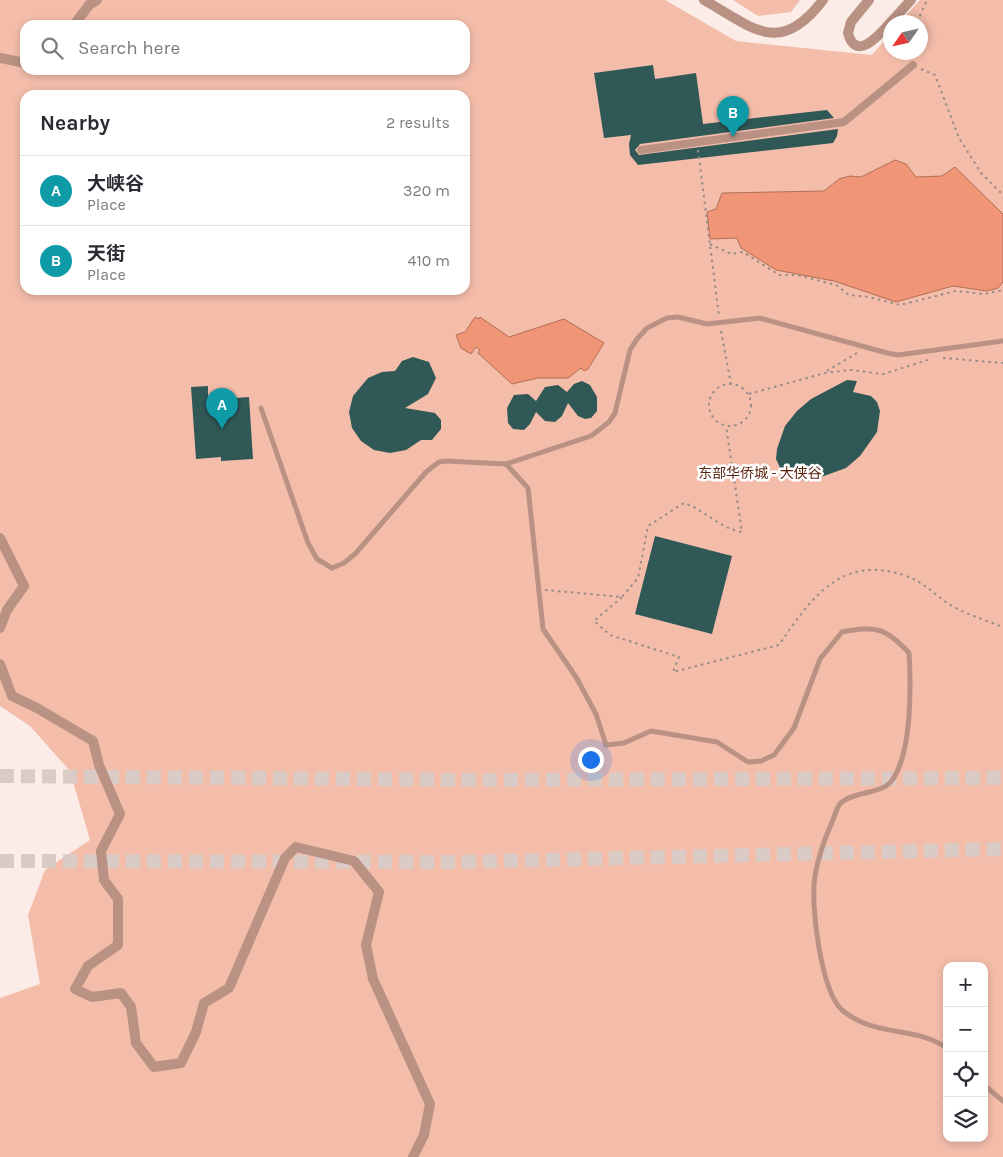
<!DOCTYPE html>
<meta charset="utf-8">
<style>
body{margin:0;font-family:Karla,"Noto Sans SC",sans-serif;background:#f7f7f7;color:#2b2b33}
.controls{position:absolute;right:15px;bottom:15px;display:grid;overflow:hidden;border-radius:10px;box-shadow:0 2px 8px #0003}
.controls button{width:45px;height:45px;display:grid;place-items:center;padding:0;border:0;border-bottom:1px solid #e1e1e2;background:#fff;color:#2b2b33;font:25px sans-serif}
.compass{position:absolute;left:883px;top:15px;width:45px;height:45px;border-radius:50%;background:#fff;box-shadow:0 2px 8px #0003;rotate:236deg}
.you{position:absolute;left:590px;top:759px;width:18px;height:18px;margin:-12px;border:4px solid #fff;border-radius:50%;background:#1a73e8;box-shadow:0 0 0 8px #1a73e833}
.badge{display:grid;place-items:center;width:32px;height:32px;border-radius:50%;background:#0b8043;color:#fff;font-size:16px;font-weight:700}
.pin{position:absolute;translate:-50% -41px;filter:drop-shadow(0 1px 2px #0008)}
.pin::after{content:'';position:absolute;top:26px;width:18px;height:15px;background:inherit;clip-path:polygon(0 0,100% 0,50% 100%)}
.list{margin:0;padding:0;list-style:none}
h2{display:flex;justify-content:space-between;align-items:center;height:65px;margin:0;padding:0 20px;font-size:21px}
h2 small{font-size:16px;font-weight:400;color:#7c7c81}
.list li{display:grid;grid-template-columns:32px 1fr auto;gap:15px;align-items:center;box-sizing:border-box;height:70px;padding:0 20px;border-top:1px solid #e1e1e2}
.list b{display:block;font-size:19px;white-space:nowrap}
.list p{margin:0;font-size:16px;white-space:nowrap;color:#7c7c81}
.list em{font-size:16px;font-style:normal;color:#7c7c81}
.icon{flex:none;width:28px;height:28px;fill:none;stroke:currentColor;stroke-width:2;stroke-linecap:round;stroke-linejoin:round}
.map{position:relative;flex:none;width:1003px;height:1157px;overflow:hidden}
.search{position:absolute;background:#fff;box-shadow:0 2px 8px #0003;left:20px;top:20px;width:450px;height:55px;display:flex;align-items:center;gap:12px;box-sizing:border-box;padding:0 18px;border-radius:15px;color:#7c7c81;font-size:19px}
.panel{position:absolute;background:#fff;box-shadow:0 2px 8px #0003;left:20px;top:90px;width:450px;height:205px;border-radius:15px}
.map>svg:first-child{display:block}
.green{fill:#f4bdaa;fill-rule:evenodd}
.water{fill:#f09676;stroke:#b16e56}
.building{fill:#305857}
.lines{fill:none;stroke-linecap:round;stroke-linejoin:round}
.trunk-tunnel{stroke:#dacbc6;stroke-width:14;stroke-dasharray:14 7;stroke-linecap:butt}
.path{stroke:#998b87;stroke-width:2;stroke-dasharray:2.5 4;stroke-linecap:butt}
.service{stroke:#ba9284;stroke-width:5}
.pedestrian{stroke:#ba9284;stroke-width:8}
.minor{stroke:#ba9284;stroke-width:10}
.labels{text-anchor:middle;stroke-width:5;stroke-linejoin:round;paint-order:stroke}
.park-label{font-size:14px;fill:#5d2510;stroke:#fff}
</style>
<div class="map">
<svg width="1003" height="1157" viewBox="0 0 1003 1157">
<rect width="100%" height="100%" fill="#fbece7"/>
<!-- green -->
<g class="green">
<path d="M 0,0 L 665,0 L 736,41 L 872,55 L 890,34 L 890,52 L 920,52 L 920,22 L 900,22 L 920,0 L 1003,0 L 1003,1157 L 0,1157 L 0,998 L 40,984 L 28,915 L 45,870 L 90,840 L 70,771 L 30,726 L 0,706 ZM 25,25 L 465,25 L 465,70 L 25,70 ZM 25,95 L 465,95 L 465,290 L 25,290 ZM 947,966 L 984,966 L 984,1138 L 947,1138 Z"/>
<polygon points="733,0 800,0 791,12 758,16"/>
</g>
<!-- water -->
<g class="water">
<polygon points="895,160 906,164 916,177 942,176 955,167 1003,214 1003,282 998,288 987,291 953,286 896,302 834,281 776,270 741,248 737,238 710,239 707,212 716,209 722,193 824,191 839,179 850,176 861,177"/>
<polygon points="475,317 479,319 480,317 509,337 564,319 604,343 588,369 584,371 581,368 568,378 538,378 512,384 478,353 480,350 476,347 471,354 461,348 456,335 465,332"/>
</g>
<!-- building -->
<g class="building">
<polygon points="653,65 655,79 696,73 703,124 827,110 834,118 640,144 635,150 639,155 838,129 837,136 833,143 638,165 630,155 629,144 631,135 604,138 594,73"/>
<polygon points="413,357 429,362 436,378 428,394 405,408 435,413 441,420 441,429 432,440 421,440 406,450 390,453 374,450 361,441 352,428 349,412 353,396 368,378 382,372 395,371 402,361"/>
<polygon points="847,380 857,381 853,392 871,396 877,402 880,411 877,432 860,456 846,468 810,481 793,479 781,470 776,459 777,449 785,426 797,411 811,399"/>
<polygon points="582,381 590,385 597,397 597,411 591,418 585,419 578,416 568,403 562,416 555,422 545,421 536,412 530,424 524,430 513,429 508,423 507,408 514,395 528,394 536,401 545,387 558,385 567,392 574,384"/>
<polygon points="208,386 208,400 249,397 253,459 221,461 221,457 196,459 191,387"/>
<polygon points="655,536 732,556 712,634 635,614"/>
</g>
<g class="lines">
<!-- trunk-tunnel -->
<g class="trunk-tunnel">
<polyline points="0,776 479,780 1003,778"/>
<polyline points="0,861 459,862 1003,849"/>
</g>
<!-- path -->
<g class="path">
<polyline points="917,22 927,0"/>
<polyline points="921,69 935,75 959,138 981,173 1003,195"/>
<polyline points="698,150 719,316"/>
<polyline points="710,244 731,254 743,252 779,275 797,275 836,285 849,295 869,297 900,305 956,291 984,294 1003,290"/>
<polyline points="721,331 731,384"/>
<polyline points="943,358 1003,363"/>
<polyline points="827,371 857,353"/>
<circle cx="730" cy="405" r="21"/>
<polyline points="749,394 825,373 850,370 883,374 931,359"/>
<path d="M 545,590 L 622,597 L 638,578 L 648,526 L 684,503 C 705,510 719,528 742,532 L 726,426"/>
<path d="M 622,597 L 594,621 L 610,635 L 679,657 L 673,672 L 779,645 C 811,598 842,553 906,576 C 925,582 937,598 954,607 C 969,615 987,621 1003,627"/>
</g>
<!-- service -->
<g class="service">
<polyline points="261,408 308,543 317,559 332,568 344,563 356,553 426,472 439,462 446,461 506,464 591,436 609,422 615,413 630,350 637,339 647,328 667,318 678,317 707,324 760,318 887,353 898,355 1003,341"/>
<path d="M 506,464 L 528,488 L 543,629 L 576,677 L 596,714 L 606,745 L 624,743 L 651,731 L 717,742 L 748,762 L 761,761 L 774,755 L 794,728 L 820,659 L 842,632 C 876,626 885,627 909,653 C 911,685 912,751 893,779 C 883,795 857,790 842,802 C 837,805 835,816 832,822 C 825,838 818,858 815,876 C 810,904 821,991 842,1010 C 875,1038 914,1025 947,1048"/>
<polyline points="984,1085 1003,1101"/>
</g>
<!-- pedestrian -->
<polyline class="pedestrian" points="641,150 844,122 913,65"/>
<!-- minor -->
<g class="minor">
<path d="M 704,0 C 753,28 780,57 823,0"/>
<path d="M 869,0 L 851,22 L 848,33 C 856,63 880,34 890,23"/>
<polyline points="891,22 911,0"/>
<polyline points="74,25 89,5 97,0"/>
<polyline points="0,58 25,63"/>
<polyline points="0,538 24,586 7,610 0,628"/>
<polyline points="0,664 12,696 37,708 93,741 99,765 120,814 101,851 104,880 118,899 118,945 88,966 75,989 92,997 121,993 131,1007 136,1043 154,1067 181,1063 196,1032 204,1003 229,988 285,858 296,847 354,861 379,892 366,945 373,979 430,1104 424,1135 413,1157"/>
</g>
</g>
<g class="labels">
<!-- park labels -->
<g class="park-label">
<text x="760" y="478">东部华侨城 - 大侠谷</text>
</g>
</g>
</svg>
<div class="controls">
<button>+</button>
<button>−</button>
<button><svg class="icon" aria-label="locate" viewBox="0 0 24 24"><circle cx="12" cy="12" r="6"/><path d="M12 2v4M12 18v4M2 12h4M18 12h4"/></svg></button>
<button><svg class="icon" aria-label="layers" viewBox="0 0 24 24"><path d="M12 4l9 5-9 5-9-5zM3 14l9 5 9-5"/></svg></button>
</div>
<svg class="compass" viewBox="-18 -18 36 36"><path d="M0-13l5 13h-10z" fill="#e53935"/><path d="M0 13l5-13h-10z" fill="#7c7c81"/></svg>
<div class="you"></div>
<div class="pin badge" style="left:222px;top:429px;background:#0f9aa8">A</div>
<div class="pin badge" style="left:733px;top:137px;background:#0f9aa8">B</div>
<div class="search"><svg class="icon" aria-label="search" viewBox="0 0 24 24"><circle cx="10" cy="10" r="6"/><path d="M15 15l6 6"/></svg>Search here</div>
<section class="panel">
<h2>Nearby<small>2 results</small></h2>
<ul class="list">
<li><span class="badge" style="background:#0f9aa8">A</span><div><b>大峡谷</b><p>Place</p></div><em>320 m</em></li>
<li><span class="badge" style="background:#0f9aa8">B</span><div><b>天街</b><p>Place</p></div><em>410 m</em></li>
</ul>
</section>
</div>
